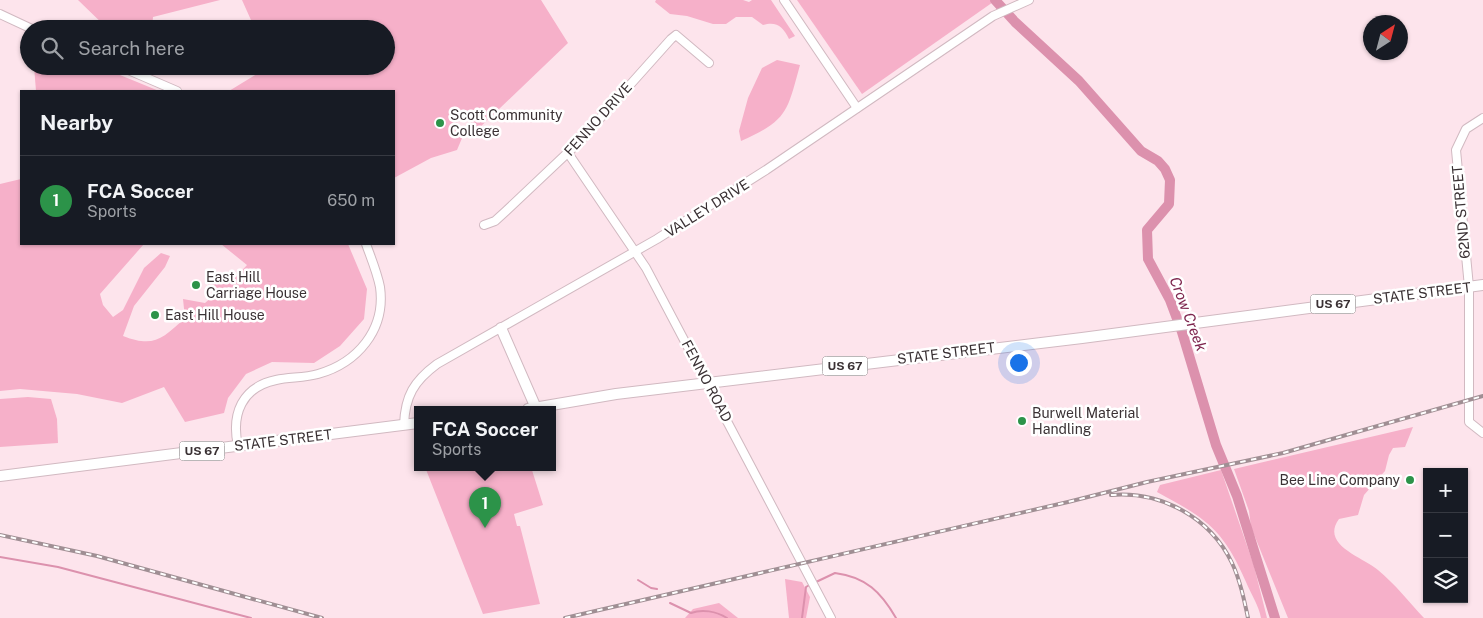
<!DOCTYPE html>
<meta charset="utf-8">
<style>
body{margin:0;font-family:"Public Sans",sans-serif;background:#20242c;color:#f1f3f6}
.controls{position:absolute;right:15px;bottom:15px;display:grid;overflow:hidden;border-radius:0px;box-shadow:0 1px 4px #0004}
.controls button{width:45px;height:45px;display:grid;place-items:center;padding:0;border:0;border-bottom:1px solid #363941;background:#171b24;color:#f1f3f6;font:25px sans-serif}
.compass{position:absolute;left:1363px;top:15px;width:45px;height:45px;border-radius:50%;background:#171b24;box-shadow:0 1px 4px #0004;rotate:36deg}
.you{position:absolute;left:1018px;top:362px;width:18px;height:18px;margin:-12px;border:4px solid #fff;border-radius:50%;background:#1a73e8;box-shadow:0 0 0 8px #1a73e833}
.badge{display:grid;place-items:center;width:32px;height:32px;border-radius:50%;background:#2c9349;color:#fff;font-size:16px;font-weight:700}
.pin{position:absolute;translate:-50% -41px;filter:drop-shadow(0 1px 2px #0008)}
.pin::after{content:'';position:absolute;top:26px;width:18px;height:15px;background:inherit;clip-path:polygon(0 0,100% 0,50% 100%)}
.popup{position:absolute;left:414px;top:406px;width:142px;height:65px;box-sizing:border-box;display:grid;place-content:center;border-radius:0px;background:#171b24;filter:drop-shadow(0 1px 4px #0005);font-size:16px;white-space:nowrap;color:#9ea1a6}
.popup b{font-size:19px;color:#f1f3f6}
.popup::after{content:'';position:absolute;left:50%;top:100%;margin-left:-10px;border:10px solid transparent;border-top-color:#171b24}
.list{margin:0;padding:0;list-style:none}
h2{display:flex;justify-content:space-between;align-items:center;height:65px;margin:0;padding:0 20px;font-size:21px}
h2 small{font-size:16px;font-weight:400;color:#9ea1a6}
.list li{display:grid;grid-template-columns:32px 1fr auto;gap:15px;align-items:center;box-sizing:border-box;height:90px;padding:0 20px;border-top:1px solid #363941}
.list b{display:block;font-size:19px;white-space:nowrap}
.list p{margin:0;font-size:16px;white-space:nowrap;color:#9ea1a6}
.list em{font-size:16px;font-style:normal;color:#9ea1a6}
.icon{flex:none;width:28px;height:28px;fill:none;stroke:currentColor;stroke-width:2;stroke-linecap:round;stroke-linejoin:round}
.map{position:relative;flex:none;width:1483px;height:618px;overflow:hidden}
.search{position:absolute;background:#171b24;box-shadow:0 1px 4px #0004;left:20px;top:20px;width:375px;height:55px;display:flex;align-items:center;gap:12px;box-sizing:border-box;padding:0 18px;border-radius:28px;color:#9ea1a6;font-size:19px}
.panel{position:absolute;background:#171b24;box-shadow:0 1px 4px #0004;left:20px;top:90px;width:375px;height:155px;border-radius:0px}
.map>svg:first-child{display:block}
.green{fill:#f6b0c9}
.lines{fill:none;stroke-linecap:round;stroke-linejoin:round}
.stream{stroke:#dc91ad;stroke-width:2}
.river{stroke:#dc91ad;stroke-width:10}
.minor-casing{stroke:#d1b9c1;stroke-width:10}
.major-casing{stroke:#d1b9c1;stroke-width:12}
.minor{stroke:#fff;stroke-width:8}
.major{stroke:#fff;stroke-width:10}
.rail-casing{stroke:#a08f94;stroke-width:4}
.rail{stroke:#fff;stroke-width:2;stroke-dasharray:5.5;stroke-linecap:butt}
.poi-dot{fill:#2c9349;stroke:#fff;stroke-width:2}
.labels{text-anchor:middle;stroke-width:5;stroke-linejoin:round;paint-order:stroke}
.shield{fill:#fff;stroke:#756f71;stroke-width:1}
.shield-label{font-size:12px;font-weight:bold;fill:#3a3134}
.poi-label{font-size:14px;fill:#3a3134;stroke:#fff;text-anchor:start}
.street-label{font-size:14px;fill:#3a3134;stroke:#fff}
.water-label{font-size:15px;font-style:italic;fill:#7f274f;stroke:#fff}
</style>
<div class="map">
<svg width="1483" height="618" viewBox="0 0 1483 618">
<rect width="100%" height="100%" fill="#fde4ec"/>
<!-- green -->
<g class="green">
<polygon points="78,0 220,0 153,17 152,29 108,29"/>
<polygon points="242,0 541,0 568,43 476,131 469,120 449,114 465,131 457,150 431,158 394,178 394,91 229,91 270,66 386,66 386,29 255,29"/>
<path d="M 656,0 L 743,0 L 749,2 L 752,0 L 771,0 L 795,36 L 789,39 C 783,27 777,21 763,25 L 752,17 L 736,17 L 726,24 L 713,24 L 687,16 L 670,14 L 655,2 Z"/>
<polygon points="797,0 996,0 862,94"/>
<path d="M 777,60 L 800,65 C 787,112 788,120 741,141 L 739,131 L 748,98 L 762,68 Z"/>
<polygon points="34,66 98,66 159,91 36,91"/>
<path d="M 21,179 L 21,244 L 144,244 L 100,294 L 103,305 L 113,317 L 123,310 L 144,268 L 161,253 L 170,256 L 165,267 L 134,306 L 123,336 C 154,348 162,339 185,318 L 183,299 L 205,303 L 214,295 L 208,284 L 214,273 L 233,280 L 247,265 L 221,244 L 348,244 L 367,289 L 364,319 L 340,346 L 314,363 L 272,362 L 246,374 L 228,398 L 224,413 L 185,422 L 164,387 L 122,403 L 77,394 L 20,389 L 0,391 L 0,184 Z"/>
<polygon points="28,397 51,399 57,419 58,443 0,447 0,399"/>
<path d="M 1413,427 L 1405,447 L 1393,448 L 1389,455 L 1385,471 L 1364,495 L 1358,515 L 1339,519 C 1320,545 1363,557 1378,570 C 1395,584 1409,602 1424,618 L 1288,618 L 1251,527 L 1249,511 L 1234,469 Z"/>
<polygon points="425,467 531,467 543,505 514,514 517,526 520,526 540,604 483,614"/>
<path d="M 1221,470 L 1254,566 L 1267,618 L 1261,618 C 1259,606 1251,594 1246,582 C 1223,529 1207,519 1157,492 L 1160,485 Z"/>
<polygon points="785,579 802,582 810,597 806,618 789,618"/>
<polygon points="719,603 738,618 685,618 693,609"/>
</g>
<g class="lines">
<!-- stream -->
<g class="stream">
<polyline points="0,557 58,567 251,618"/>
<polyline points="638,580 651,588 657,589"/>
<path d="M 816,582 L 835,573 C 866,577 881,592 896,618"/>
<path d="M 670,603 L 691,613 C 702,609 716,611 727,618"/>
<polyline points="802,618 806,587 811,584"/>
</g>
<!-- river -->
<polyline class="river" points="995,0 1015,22 1079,81 1141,151 1158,161 1165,169 1170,180 1169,204 1147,230 1148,259 1170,300 1182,332 1216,445 1237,496 1275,618"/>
<defs>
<g id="minor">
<polyline points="784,0 857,108"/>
<polyline points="0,14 32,29"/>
<polyline points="119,66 177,91"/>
<polyline points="1483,118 1466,129 1456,150 1469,287 1469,422 1483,433"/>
<polyline points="568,153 646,268 831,618"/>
<polyline points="484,225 495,221 506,211 578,143 671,39 676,35 709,63"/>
<path d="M 404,425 C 405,396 414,381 437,364 L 657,239 L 766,170 L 993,16 L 1029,0"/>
<path d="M 238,446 C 231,414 242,387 276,380 C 290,377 304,378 318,374 C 357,363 386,330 380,287 C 377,272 371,258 366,244"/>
</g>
<g id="major">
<polyline points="501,328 536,408"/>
<polyline points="528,409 616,394 1082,338 1483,285"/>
<polyline points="0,476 418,423"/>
</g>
</defs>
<!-- minor casing -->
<use href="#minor" class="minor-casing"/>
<!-- major casing -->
<use href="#major" class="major-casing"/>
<!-- minor -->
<use href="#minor" class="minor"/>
<!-- major -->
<use href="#major" class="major"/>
<defs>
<g id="rail">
<path d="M 1111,495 C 1161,491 1210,517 1232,563 C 1240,580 1244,599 1248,618"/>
<polyline points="0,535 97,556 322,618"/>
<polyline points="565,618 1068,502 1147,482 1283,453 1483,396"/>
</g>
</defs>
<!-- rail casing -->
<use href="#rail" class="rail-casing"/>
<!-- rail -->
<use href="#rail" class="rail"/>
</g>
<!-- markers -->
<g class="poi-dot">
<circle cx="440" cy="123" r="5"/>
<circle cx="196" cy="285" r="5"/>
<circle cx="155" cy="315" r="5"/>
<circle cx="1022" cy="421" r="5"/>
<circle cx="1410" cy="480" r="5"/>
</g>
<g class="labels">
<!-- shield labels -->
<g class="shield">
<rect x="1310.5" y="294.5" width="45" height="19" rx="4"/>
<rect x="822.5" y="356.5" width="45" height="19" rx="4"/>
<rect x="179.5" y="441.5" width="45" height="19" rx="4"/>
</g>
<g class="shield-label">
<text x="1333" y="308">US 67</text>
<text x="845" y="370">US 67</text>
<text x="202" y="455">US 67</text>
</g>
<!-- poi labels -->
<g class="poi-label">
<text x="450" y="120">Scott Community<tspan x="450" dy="16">College</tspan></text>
<text x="206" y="282">East Hill<tspan x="206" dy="16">Carriage House</tspan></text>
<text x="165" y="320">East Hill House</text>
<text x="1032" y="418">Burwell Material<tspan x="1032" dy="16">Handling</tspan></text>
<text x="1400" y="485" text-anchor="end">Bee Line Company</text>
</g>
<!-- street labels -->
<g class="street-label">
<text transform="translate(598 119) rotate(-48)" y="5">FENNO DRIVE</text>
<text transform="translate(707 208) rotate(-32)" y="5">VALLEY DRIVE</text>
<text transform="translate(1461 212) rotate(-95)" y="5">62ND STREET</text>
<text transform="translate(1422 293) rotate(-7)" y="5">STATE STREET</text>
<text transform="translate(946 353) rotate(-7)" y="5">STATE STREET</text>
<text transform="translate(707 381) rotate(62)" y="5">FENNO ROAD</text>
<text transform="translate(283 440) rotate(-7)" y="5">STATE STREET</text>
</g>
<!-- water labels -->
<g class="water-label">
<text transform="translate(1188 314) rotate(69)" y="5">Crow Creek</text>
</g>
</g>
</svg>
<div class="controls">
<button>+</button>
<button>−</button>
<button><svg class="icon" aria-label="layers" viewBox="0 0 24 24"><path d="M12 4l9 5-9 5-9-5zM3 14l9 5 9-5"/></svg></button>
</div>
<svg class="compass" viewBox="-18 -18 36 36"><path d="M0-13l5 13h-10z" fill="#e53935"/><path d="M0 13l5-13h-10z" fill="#9ea1a6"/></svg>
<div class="you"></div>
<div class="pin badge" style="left:485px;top:528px">1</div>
<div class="popup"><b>FCA Soccer</b>Sports</div>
<div class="search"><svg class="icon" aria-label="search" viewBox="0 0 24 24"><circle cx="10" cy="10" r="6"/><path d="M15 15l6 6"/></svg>Search here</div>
<section class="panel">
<h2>Nearby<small></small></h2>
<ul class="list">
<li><span class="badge">1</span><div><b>FCA Soccer</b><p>Sports</p></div><em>650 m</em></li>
</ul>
</section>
</div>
